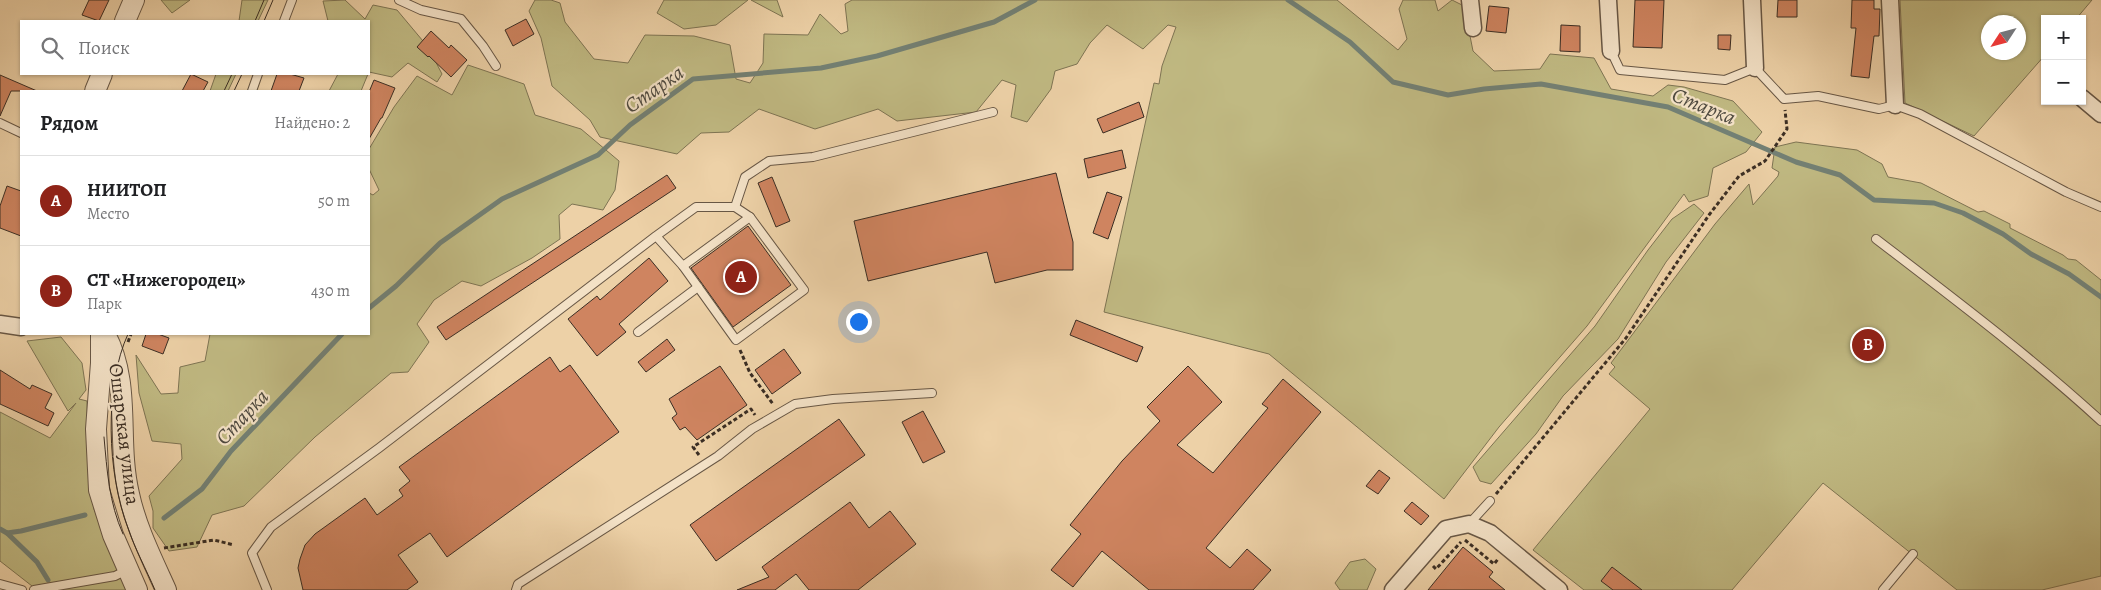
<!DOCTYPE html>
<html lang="ru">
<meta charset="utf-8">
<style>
body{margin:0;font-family:Alegreya,serif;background:#f2f2f2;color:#202124}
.controls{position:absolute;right:15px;top:15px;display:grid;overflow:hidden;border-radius:0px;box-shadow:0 1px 4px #0004}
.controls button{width:45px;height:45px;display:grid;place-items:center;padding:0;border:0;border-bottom:1px solid #e0e0e0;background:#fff;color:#202124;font:25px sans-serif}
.compass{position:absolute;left:1981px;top:15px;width:45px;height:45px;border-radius:50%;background:#fff;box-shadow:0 1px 4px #0004;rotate:234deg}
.you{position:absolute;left:858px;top:321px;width:18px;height:18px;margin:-12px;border:4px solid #fff;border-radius:50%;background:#1a73e8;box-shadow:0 0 0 8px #1a73e833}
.badge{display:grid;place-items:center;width:32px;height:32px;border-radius:50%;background:#8f2418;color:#fff;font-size:16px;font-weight:700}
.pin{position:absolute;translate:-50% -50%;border:2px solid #fff;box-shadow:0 1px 5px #0006}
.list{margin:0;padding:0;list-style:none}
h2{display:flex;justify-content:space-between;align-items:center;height:65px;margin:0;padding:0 20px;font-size:21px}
h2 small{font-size:16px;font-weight:400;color:#757577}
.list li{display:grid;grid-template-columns:32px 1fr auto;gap:15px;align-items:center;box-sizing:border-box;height:90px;padding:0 20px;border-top:1px solid #e0e0e0}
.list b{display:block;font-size:19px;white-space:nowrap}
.list p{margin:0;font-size:16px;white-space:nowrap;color:#757577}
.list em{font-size:16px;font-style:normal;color:#757577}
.icon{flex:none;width:28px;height:28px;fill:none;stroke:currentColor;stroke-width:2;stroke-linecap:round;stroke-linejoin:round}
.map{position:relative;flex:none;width:2101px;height:590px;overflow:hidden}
.search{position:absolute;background:#fff;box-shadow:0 1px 4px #0004;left:20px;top:20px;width:350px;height:55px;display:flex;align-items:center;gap:12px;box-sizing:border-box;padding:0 18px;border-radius:0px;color:#757577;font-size:19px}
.panel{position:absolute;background:#fff;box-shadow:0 1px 4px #0004;left:20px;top:90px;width:350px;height:245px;border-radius:0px}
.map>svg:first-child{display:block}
.green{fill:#c0b982;stroke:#7e7453;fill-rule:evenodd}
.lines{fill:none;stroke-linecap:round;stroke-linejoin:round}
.stream{stroke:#738074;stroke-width:5}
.building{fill:#cf8460;stroke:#3b2e24}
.service-casing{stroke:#685745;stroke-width:10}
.minor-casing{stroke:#685745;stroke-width:19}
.tertiary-casing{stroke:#685745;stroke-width:22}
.path{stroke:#3b2e24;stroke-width:3;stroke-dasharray:4 2.5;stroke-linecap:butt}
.service{stroke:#f3e1c6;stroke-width:8}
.minor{stroke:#f3e1c6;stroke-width:16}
.tertiary{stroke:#f3e1c6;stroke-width:20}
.tram{stroke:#3b2e24;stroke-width:1}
.labels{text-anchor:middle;stroke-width:4.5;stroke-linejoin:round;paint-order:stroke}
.street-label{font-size:20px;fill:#3b2e24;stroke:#f3e1c6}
.water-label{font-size:21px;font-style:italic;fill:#4e493f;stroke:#f3e1c6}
</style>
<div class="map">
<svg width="2101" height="590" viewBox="0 0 2101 590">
<rect width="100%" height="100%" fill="#edd1a7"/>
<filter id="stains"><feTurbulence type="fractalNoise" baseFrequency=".004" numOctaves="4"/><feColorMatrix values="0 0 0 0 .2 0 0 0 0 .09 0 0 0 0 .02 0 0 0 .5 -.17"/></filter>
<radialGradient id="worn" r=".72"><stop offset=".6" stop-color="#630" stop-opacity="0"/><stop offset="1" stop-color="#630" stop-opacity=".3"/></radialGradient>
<!-- green -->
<g class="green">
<polygon points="161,0 190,0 172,13"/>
<polygon points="242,0 268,0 258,21 239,21"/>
<polygon points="345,0 365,19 373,5 397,10 428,47 442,74 437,82 408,63 392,77 369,72 369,21 328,21 323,1"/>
<polygon points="535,0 551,0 560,3 565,22 594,59 628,63 645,35 694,36 730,45 736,79 750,83 763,63 764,34 808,35 820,14 841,34 848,31 845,4 852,0 1337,0 1398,50 1407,39 1399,9 1403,0 1435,0 1438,11 1452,0 1464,6 1473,51 1494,71 1540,69 1550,54 1594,58 1611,89 1653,96 1668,85 1684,87 1733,101 1762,132 1746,152 1713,168 1708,196 1689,202 1684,194 1587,326 1499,427 1444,499 1269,354 1104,312 1154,83 1159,84 1162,66 1176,27 1168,25 1143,49 1107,25 1090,43 1077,64 1055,71 1051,89 1027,122 1011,117 1016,85 1002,80 976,112 897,121 878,109 815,129 759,109 729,132 701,133 677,154 600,137 590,120 552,86 541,38 529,11"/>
<polygon points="664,0 748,0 716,25 684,29 657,13"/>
<polygon points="751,0 777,0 783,17"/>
<path d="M 1900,0 L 2092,0 L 2076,19 L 2045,19 L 2045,55 L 1974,136 L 1905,103 ZM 1988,22 L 2018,22 L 2018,52 L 1988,52 Z"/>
<polygon points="468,65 524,84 535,115 581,129 619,161 615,190 603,210 572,204 559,215 560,239 532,258 481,286 462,281 434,300 417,324 429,342 408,372 391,373 315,437 244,506 212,515 197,547 169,551 153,528 153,511 149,496 182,459 181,444 152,441 139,393 136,355 161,394 178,393 180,367 205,361 210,334 369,334 369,193 373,195 379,190 369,169 369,149 394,107 417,76 452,95"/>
<polygon points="216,74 236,74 228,91 210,91"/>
<polygon points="338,74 368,74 361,91 329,91"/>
<polygon points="1796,142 1857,150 1882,164 1888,177 1921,183 1978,212 1984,211 2010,224 2010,228 2063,255 2068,259 2076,260 2101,280 2101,576 2042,590 1957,590 1823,483 1732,590 1584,590 1533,550 1650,409 1609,374 1615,367 1611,363 1715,224 1749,184 1753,205 1778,176 1779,172 1772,168 1775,147"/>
<polygon points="1694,204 1704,213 1666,262 1618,339 1563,396 1536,434 1491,484 1480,481 1473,467 1595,326 1648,250 1672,219"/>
<polygon points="61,337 82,363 86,390 79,399 87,401 88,466 94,509 128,590 31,590 32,586 0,561 0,412 50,438 76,403 68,411 27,341"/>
<polygon points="1365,559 1376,569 1367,590 1340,590 1335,583 1350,562"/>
</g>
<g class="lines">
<!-- stream -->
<g class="stream">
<polyline points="1288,0 1350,42 1393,82 1448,95 1484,89 1541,84 1668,107 1796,162 1840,175 1874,200 1934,203 1963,213 2003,234 2031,254 2069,274 2101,297"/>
<polyline points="369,308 396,286 440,243 502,199 598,155 630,125 693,79 821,68 877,56 994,22 1035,0"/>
<polyline points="164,518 202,489 231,451 342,334"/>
<polyline points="0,529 7,533 21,531 85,515"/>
<polyline points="7,533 37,562 48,580"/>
</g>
</g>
<!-- building -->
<g class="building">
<polygon points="89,0 109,0 99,21 82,15"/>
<polygon points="1635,0 1664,0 1662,48 1633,47"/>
<polygon points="1778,0 1797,0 1797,17 1777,17"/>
<polygon points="1852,0 1874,0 1874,9 1880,9 1879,36 1874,36 1869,78 1851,76 1856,28 1851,28"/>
<polygon points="1489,6 1509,8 1506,33 1486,31"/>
<polygon points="526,19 534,34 513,46 505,30"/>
<polygon points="1561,25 1580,26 1580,52 1560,51"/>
<polygon points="431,31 449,48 451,45 467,60 451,77 429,56 428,57 417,47"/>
<polygon points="1718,35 1731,35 1730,50 1718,49"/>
<polygon points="191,74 208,82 203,91 182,91"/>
<polygon points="277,74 290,74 304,78 299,91 271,91"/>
<polygon points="0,75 37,91 11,91 0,116"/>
<polygon points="374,80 395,88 382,118 381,118 369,139 369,92"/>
<polygon points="1139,102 1144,117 1103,133 1097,119"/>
<polygon points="1122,150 1126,168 1088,178 1084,159"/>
<polygon points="1056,173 1073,242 1073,270 1047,270 995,283 987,252 868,281 854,221"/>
<polygon points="667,175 676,188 446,340 437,327"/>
<polygon points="772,177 790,221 776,227 758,183"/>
<polygon points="7,186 21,191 21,236 0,228 0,206"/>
<polygon points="1107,192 1122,197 1108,239 1093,233"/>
<polygon points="748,226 791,285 733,327 691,268"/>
<polygon points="649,258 668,281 619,324 626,332 597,356 568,319 597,296 600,300"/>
<polygon points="1076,320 1143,347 1137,362 1070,335"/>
<polygon points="146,334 158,334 169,338 163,354 142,346"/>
<polygon points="667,339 675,350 646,372 638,362"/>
<polygon points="784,349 801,373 772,394 755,370"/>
<polygon points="550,357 560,372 570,365 619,432 447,557 430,533 398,555 418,582 407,590 303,590 298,568 300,559 305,545 315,534 365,498 377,515 403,496 399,490 410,481 399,467"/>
<polygon points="720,366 747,405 697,440 685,427 680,430 672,418 677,414 669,399"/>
<polygon points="1188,366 1222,402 1177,445 1213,473 1268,408 1262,404 1283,379 1321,412 1206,548 1230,568 1247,549 1271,570 1253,590 1149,590 1102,551 1073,587 1051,570 1081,534 1070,525 1122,461 1160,421 1147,407"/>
<polygon points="0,370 30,389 32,385 52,394 45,408 54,413 48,426 0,404"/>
<polygon points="923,411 945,452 923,463 902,422"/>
<polygon points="839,419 865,455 716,561 690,525"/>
<polygon points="1379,470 1390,478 1378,494 1366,486"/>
<polygon points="850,502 869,528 890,511 916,544 858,590 809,590 796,574 775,590 737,590 769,577 762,567"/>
<polygon points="1412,502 1429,516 1421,525 1404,511"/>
<polygon points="1463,547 1493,572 1489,577 1505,590 1428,590"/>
<polygon points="1612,567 1642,590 1613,590 1601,581"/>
</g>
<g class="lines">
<defs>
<g id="service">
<polyline points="399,0 421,10 461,19 483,46 496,66"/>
<polyline points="284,21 292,0"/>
<polyline points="1611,51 1620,70 1725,80 1755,68 1784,99 1818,96 1879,109 1895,105 1920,114 2066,192 2101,207"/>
<polyline points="252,91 258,74"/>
<polyline points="0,123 21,133"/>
<polyline points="735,207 745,177 769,161 813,157 993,112"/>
<path d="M 1876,239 C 1953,298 2030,356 2101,421"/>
<polyline points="683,266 750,217"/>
<polyline points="638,332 698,287"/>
<polyline points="1469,524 1490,501"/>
<polyline points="0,584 22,590"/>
<polyline points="34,590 115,576 127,570"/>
<polyline points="267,590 252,553 271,527 379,448 656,236 696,207 735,207 750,217 804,290 736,340 683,266 656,236"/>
<polyline points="516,590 518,584 718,456 752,429 795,404 833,399 932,393"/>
<polyline points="1883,590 1913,554"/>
</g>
<g id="minor">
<polyline points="1470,0 1473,28"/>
<polyline points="1608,0 1611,51"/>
<polyline points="1752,0 1755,68"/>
<polyline points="1890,0 1895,105"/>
<polyline points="2082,98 2101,114"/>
<polyline points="0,324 21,327"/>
<polyline points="1393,590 1446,529 1469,524 1490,533 1559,590"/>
</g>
<g id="tertiary">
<polyline points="125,21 134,0"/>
<polyline points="95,91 102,74"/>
<polyline points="101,334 101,363 96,429 99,490 113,535 137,590"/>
<path d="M 105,334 C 132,385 116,439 129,494 C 136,527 152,559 166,590"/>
</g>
</defs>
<!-- service casing -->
<use href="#service" class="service-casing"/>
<!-- minor casing -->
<use href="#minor" class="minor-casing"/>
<!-- tertiary casing -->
<use href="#tertiary" class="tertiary-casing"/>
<!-- path -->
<g class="path">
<polyline points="128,342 131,334"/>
<polyline points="740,350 750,373 773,404"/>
<polyline points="699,455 693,447 751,409 755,415"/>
<polyline points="1496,494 1626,338 1709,215 1739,176 1765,161 1787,129 1785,110"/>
<polyline points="1465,540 1494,564 1498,559"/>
<polyline points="164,548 214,540 234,545"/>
<polyline points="1433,566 1436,569 1461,542"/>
</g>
<!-- service -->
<use href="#service" class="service"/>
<!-- minor -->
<use href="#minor" class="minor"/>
<!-- tertiary -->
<use href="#tertiary" class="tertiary"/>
<!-- tram -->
<g class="tram">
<polyline points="255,21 264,0"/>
<polyline points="264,21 273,0"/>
<polyline points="224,91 232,74"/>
<polyline points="234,91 242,74"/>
<path d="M 128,334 C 104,386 107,474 128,528 C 135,549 146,569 155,590"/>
<path d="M 104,437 C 107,470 109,503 123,534"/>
</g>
</g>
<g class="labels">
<!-- street labels -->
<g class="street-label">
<text transform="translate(125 434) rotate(83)" y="7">Ошарская улица</text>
</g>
<!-- water labels -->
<g class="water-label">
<text transform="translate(654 89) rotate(-35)" y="7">Старка</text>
<text transform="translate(1704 106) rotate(22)" y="7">Старка</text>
<text transform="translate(242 417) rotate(-47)" y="7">Старка</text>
</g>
</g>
<rect width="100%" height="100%" filter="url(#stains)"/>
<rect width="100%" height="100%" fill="url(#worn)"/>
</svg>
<div class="controls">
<button>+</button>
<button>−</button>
</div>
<svg class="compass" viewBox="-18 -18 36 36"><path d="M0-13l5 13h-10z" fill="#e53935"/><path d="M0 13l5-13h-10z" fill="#757577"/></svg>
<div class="you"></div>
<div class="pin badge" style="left:741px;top:277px">A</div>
<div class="pin badge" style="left:1868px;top:345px">B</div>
<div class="search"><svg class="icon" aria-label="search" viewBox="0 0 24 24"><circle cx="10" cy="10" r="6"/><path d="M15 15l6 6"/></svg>Поиск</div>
<section class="panel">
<h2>Рядом<small>Найдено: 2</small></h2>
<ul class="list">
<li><span class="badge">A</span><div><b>НИИТОП</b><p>Место</p></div><em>50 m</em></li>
<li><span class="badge">B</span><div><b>СТ «Нижегородец»</b><p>Парк</p></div><em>430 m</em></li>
</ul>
</section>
</div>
